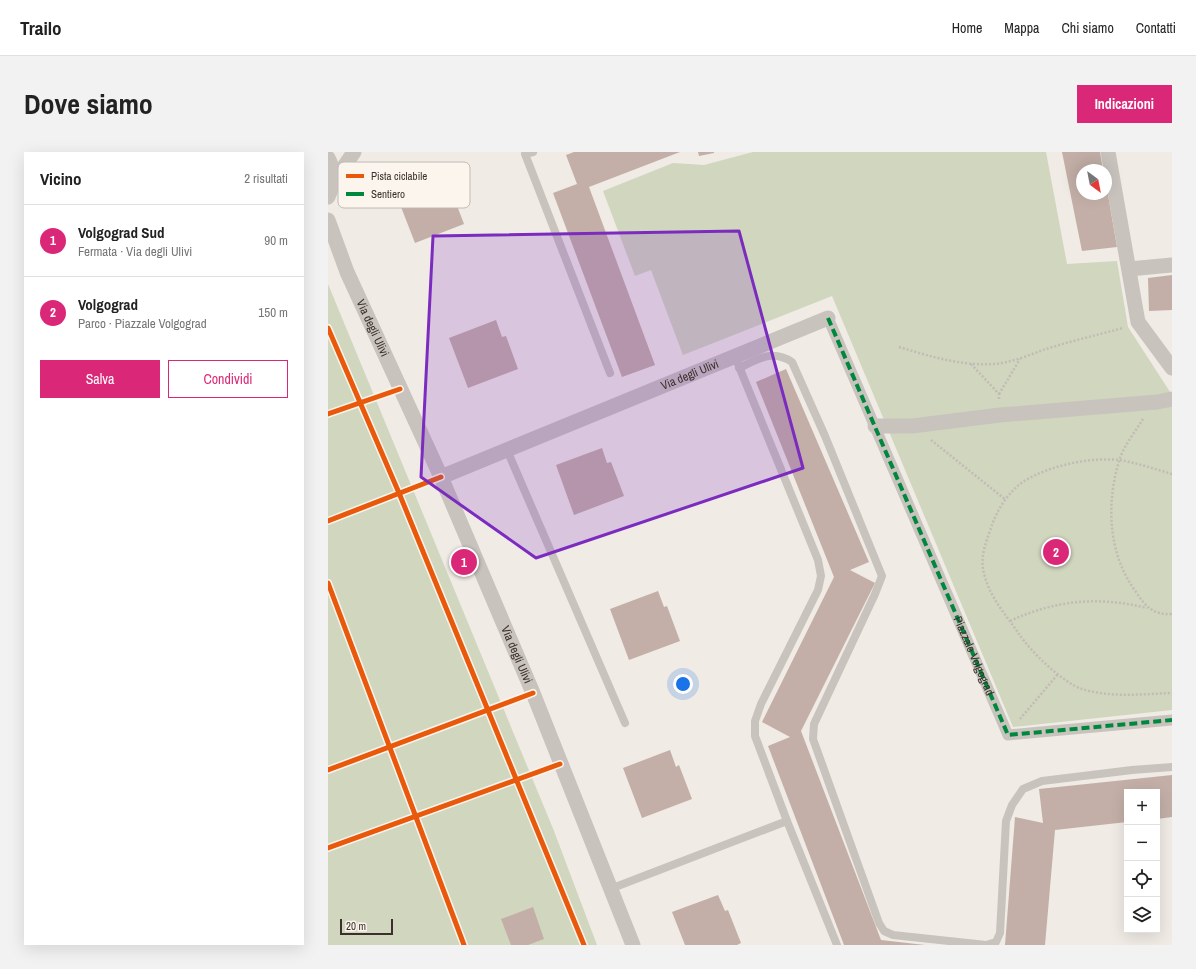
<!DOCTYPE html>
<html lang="it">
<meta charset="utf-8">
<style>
body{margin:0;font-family:"Archivo Narrow",sans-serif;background:#f2f2f2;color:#222}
.controls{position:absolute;right:12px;bottom:12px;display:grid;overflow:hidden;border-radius:0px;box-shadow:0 4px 16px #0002}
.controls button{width:36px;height:36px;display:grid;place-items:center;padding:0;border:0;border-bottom:1px solid #e0e0e0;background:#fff;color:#222;font:20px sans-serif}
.compass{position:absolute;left:748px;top:12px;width:36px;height:36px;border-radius:50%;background:#fff;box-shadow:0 4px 16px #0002;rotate:148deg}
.scale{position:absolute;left:12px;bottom:10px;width:53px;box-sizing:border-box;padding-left:4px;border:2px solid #3b302b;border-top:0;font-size:11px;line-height:14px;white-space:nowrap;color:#3b302b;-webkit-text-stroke:3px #fbf5ee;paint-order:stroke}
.you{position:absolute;left:355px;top:532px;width:14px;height:14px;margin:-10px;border:3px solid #fff;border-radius:50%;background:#1a73e8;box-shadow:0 0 0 6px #1a73e833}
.badge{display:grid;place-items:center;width:26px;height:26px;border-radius:50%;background:#db2777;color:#fff;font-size:13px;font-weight:700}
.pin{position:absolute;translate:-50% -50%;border:2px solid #fff;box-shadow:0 1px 4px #0006}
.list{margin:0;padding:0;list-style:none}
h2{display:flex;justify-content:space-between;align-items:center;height:52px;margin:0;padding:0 16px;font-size:17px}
h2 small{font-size:13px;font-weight:400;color:#767676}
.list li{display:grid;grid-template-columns:26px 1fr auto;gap:12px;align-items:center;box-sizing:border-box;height:72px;padding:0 16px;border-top:1px solid #e0e0e0}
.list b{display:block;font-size:15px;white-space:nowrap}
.list p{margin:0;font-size:13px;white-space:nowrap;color:#767676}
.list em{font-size:13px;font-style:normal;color:#767676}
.actions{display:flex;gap:8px;padding:12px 16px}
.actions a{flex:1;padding:9px 0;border:1px solid #db2777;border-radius:0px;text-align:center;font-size:14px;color:#db2777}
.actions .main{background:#db2777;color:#fff}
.icon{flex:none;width:22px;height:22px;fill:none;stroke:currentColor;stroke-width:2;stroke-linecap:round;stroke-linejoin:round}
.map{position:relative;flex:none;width:844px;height:793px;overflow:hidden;border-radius:0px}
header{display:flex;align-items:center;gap:24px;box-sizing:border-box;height:56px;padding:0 20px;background:#fff;border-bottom:1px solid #e0e0e0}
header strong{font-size:19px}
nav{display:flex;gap:22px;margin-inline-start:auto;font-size:14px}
.intro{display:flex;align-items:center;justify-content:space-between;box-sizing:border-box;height:96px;padding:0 24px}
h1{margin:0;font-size:28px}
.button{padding:10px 18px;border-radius:0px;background:#db2777;color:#fff;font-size:14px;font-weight:700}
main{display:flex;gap:24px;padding:0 24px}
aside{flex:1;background:#fff;border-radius:0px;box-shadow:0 4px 16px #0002}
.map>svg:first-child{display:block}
.green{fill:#d1d6bf}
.building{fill:#c3afa7}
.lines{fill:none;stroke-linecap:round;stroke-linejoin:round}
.path{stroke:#c2bbb6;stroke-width:2.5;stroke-dasharray:2 2;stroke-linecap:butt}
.service{stroke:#c9c3be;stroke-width:8}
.pedestrian{stroke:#c9c3be;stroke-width:11}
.minor{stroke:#c9c3be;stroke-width:15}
.quiet{stroke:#00873e;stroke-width:4;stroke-dasharray:8 4;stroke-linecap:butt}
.cycleway-casing{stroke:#fbf5ee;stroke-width:8}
.cycleway{stroke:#e8590c;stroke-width:5}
.marked{fill:#7b2cbf;fill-opacity:0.2;stroke:#7b2cbf;stroke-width:3;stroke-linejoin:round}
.labels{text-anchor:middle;stroke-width:4;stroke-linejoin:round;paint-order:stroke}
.street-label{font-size:12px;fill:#3b302b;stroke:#fbf5ee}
.key{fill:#fbf5ee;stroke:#c1bab4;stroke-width:1}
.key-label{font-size:11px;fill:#3b302b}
</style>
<header>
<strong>Trailo</strong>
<nav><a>Home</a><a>Mappa</a><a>Chi siamo</a><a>Contatti</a></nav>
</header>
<div class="intro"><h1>Dove siamo</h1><a class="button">Indicazioni</a></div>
<main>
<aside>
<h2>Vicino<small>2 risultati</small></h2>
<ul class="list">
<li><span class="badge">1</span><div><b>Volgograd Sud</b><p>Fermata · Via degli Ulivi</p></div><em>90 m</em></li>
<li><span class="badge">2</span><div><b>Volgograd</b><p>Parco · Piazzale Volgograd</p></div><em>150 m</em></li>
</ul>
<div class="actions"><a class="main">Salva</a><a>Condividi</a></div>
</aside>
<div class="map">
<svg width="844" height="793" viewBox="0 0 844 793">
<rect width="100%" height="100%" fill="#f0ebe5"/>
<!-- green -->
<g class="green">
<polygon points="425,0 718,0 739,112 789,109 800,175 844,243 844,558 685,575 504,144 355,203 323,118 307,124 275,39 345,11 376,13"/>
<polygon points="0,132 226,679 269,793 0,793"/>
</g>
<!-- building -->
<g class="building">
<polygon points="246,0 352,0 261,35 327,213 294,225 225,41 249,32 238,3"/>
<polygon points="370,0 386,0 386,1 371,4"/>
<polygon points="734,0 772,0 775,18 754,18 754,42 778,42 779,37 789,95 754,99"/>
<polygon points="115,24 120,39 123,38 136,72 87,91 68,42"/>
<polygon points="844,123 844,158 821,159 820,126"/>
<polygon points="168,168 174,185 178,184 190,217 140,236 121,186"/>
<polygon points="458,217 541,410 522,418 547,431 473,579 553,788 597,793 516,793 440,594 462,585 434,570 506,425 428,230"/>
<polygon points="274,296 279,311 283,310 296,344 246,363 228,313"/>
<polygon points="330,439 336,455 339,454 352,489 301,508 282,457"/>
<polygon points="342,598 348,615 351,613 364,647 314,666 295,616"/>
<polygon points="844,623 844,665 829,667 829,640 799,640 799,670 727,678 717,793 677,793 687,665 715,671 711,637"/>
<polygon points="390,743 397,759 400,758 413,791 409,793 357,793 344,760"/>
<polygon points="205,755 216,787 200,793 183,793 173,767"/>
</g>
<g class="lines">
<!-- path -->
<g class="path">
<path d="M 571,195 C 601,204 633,214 665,212 C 683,211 701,203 718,197 C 743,189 769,183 795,176"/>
<polyline points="643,212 671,242 671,248"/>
<polyline points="671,242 692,207"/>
<polyline points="0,262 58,241"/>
<path d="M 815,267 C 807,280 795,295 791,309 C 778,353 780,402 808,440 C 818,455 825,463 844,462"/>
<polyline points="603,288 678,348"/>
<path d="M 844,322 C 827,317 809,311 792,308 C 762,305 724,313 698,328 C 682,337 668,359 663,376 C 657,393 651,407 657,425 C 663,447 679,464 691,482 C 702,499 735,531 754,537 C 783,546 814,542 844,541"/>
<polyline points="0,369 98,331"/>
<polyline points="0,431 136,793"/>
<path d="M 682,469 C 727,448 771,444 819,456"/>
<polyline points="692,567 730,522"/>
<polyline points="0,618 190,546"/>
<polyline points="0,696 219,617"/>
<polyline points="252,786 256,793"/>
</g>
<!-- service -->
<g class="service">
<polyline points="205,0 197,2 282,221"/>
<polyline points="410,212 490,408 493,424 490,438 433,552 427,569 427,584 459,669"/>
<path d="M 411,216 C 430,207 444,197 464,210 L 497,284 L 554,424 L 547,442 L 486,572 L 485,587 L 551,771 L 556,779 L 565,783 L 658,793 L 668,790 L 672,781 L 678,669 L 684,653 L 695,637 L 714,629 L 804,618 L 844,615"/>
<polyline points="179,298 297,571"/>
<polyline points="282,737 459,669 509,793"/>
</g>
<!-- pedestrian -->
<polyline class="pedestrian" points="500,166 680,583 844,568"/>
<!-- minor -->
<g class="minor">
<polyline points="780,0 810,170 844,216"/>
<path d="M 0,6 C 4,13 6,21 0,28"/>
<polyline points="0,45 7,28 26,0"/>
<path id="s1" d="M 0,68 L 19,120 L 113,325 L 205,541 L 305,793"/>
<polyline points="801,117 844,113"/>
<polyline points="547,274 584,274 672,263 829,250 844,247"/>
<path id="s2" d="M 113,325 L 500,166"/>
</g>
<!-- quiet -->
<path class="quiet" id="s3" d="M 500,166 L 680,583 L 844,568"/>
<defs>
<g id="cycleway">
<polyline points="0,176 71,341 256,793"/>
<polyline points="0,262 72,237"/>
<polyline points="0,369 113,325"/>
<polyline points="0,431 136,793"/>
<polyline points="0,618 205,541"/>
<polyline points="0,696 232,612"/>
</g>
</defs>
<!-- cycleway casing -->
<use href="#cycleway" class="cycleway-casing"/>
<!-- cycleway -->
<use href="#cycleway" class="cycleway"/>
</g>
<!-- marked area -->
<path class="marked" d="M 411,79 L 475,316 L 208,406 L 93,325 L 105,84 Z"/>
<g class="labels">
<!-- street labels -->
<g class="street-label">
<text dy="4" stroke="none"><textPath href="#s1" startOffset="117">Via degli Ulivi</textPath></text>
<text dy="4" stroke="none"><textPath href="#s2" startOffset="269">Via degli Ulivi</textPath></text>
<text dy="4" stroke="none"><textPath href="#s1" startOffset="474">Via degli Ulivi</textPath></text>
<text dy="4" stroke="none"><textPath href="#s3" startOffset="368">Piazzale Volgograd</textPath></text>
</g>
</g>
<!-- legend -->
<rect x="10" y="10" width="132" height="46" rx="6" class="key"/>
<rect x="18" y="22" width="18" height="4" fill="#e8590c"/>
<rect x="18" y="40" width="18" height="4" fill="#00873e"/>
<g class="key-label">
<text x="43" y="28">Pista ciclabile</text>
<text x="43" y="46">Sentiero</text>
</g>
</svg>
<div class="controls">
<button>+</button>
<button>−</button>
<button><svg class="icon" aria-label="locate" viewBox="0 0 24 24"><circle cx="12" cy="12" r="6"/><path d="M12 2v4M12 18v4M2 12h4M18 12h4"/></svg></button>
<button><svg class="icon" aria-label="layers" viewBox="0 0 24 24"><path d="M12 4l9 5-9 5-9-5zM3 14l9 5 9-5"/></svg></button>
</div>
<svg class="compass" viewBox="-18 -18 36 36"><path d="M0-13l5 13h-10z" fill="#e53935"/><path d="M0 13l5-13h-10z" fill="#767676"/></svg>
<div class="scale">20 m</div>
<div class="you"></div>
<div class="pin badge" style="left:136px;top:410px">1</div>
<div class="pin badge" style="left:728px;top:400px">2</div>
</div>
</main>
